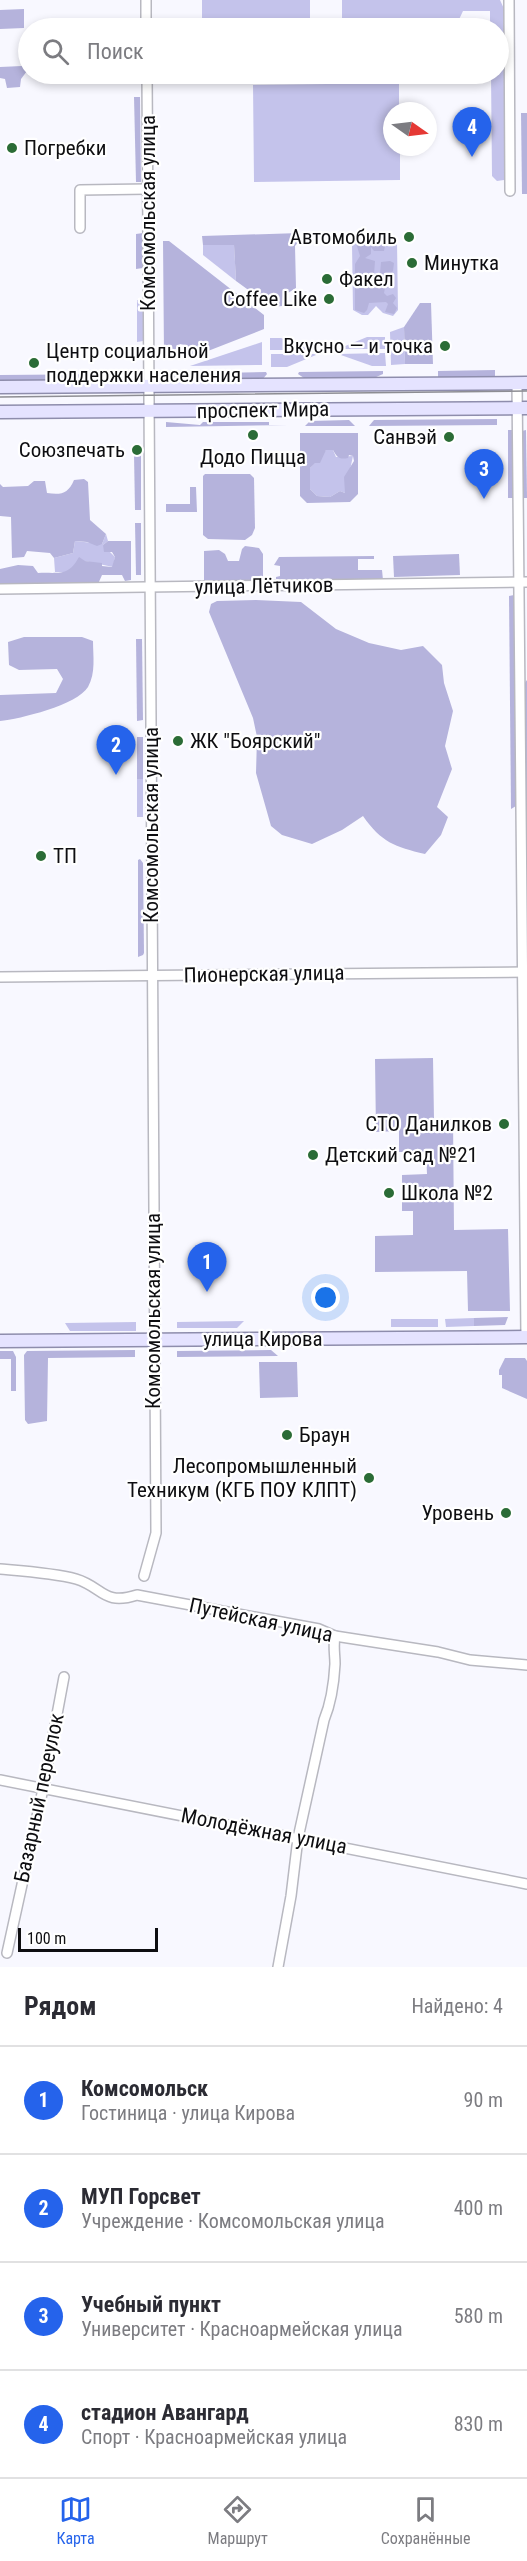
<!DOCTYPE html>
<html lang="ru">
<meta charset="utf-8">
<style>
body{margin:0;font-family:"Roboto Condensed",sans-serif;background:#f2f2f3;color:#2b2b33}
.compass{position:absolute;left:383px;top:102px;width:54px;height:54px;border-radius:50%;background:#fff;box-shadow:0 3px 9px #0003;rotate:104deg}
.scale{position:absolute;left:18px;bottom:15px;width:140px;box-sizing:border-box;padding-left:6px;border:3px solid #0e0e11;border-top:0;font-size:16px;line-height:21px;white-space:nowrap;color:#0e0e11;-webkit-text-stroke:4px #fff;paint-order:stroke}
.you{position:absolute;left:326px;top:1298px;width:21px;height:21px;margin:-15px;border:4px solid #fff;border-radius:50%;background:#1a73e8;box-shadow:0 0 0 9px #1a73e833}
.badge{display:grid;place-items:center;width:39px;height:39px;border-radius:50%;background:#2563eb;color:#fff;font-size:20px;font-weight:700}
.pin{position:absolute;translate:-50% -50px;filter:drop-shadow(0 2px 3px #0008)}
.pin::after{content:'';position:absolute;top:32px;width:21px;height:18px;background:inherit;clip-path:polygon(0 0,100% 0,50% 100%)}
.list{margin:0;padding:0;list-style:none}
h2{display:flex;justify-content:space-between;align-items:center;height:78px;margin:0;padding:0 24px;font-size:26px}
h2 small{font-size:20px;font-weight:400;color:#7c7c81}
.list li{display:grid;grid-template-columns:39px 1fr auto;gap:18px;align-items:center;box-sizing:border-box;height:108px;padding:0 24px;border-top:2px solid #e1e1e2}
.list b{display:block;font-size:22px;white-space:nowrap}
.list p{margin:0;font-size:20px;white-space:nowrap;color:#7c7c81}
.list em{font-size:20px;font-style:normal;color:#7c7c81}
.icon{flex:none;width:33px;height:33px;fill:none;stroke:currentColor;stroke-width:2;stroke-linecap:round;stroke-linejoin:round}
.map{position:relative;flex:none;width:527px;height:1967px;overflow:hidden}
.search{position:absolute;background:#fff;box-shadow:0 3px 9px #0003;left:18px;right:18px;top:18px;height:66px;display:flex;align-items:center;gap:15px;box-sizing:border-box;padding:0 21px;border-radius:33px;color:#7c7c81;font-size:22px}
.sheet{height:510px;background:#fff}
nav{display:flex;justify-content:space-around;align-items:center;box-sizing:border-box;height:84px;border-top:2px solid #e1e1e2;background:#fff;font-size:16px;color:#7c7c81}
nav a{display:grid;justify-items:center;gap:3px}
nav .on{color:#2563eb}
.map>svg:first-child{display:block}
.green{fill:#c4c3eb}
.forest{fill:#b5b3dc;fill-rule:evenodd}
.lines{fill:none;stroke-linecap:round;stroke-linejoin:round}
.minor-casing{stroke:#b8b8c0;stroke-width:12}
.major-casing{stroke:#8e8dac;stroke-width:15}
.minor{stroke:#fff;stroke-width:9}
.major{stroke:#e5e3ff;stroke-width:12}
.tram{stroke:#8d8d93;stroke-width:1.5}
.poi-dot{fill:#2b6c36;stroke:#fff;stroke-width:2}
.labels{text-anchor:middle;stroke-width:4.5;stroke-linejoin:round;paint-order:stroke}
.poi-label{font-size:21px;fill:#0e0e11;stroke:#fff;text-anchor:start}
.street-label{font-size:21px;fill:#0e0e11;stroke:#fff}
</style>
<div class="map">
<svg width="527" height="1967" viewBox="0 0 527 1967">
<rect width="100%" height="100%" fill="#f8f8ff"/>
<!-- green -->
<g class="green">
<rect x="202" y="0" width="108" height="28"/>
<polygon points="342,0 500,0 505,11 507,176 504,180 497,181 492,176 491,74 498,74 498,28 490,28 490,11 463,11 455,28 342,28"/>
<polygon points="399,83 399,111 392,111 392,147 400,147 400,180 254,182 253,85"/>
<polygon points="390,235 397,242 398,310 393,316 383,313 376,306 368,315 362,315 353,310 352,244 358,236"/>
<polygon points="234,244 236,281 203,255 203,245"/>
<polygon points="137,300 143,300 143,341 137,342"/>
<polygon points="404,327 405,364 391,365 390,332"/>
<polygon points="367,337 385,337 385,349 338,349"/>
<polygon points="270,338 281,338 316,350 270,350"/>
<polygon points="262,342 262,365 190,366"/>
<polygon points="385,353 386,366 372,366 338,354"/>
<polygon points="271,354 316,354 316,355 287,367 271,367"/>
<polygon points="326,450 333,450 336,457 353,456 345,493 340,491 330,497 317,496 310,489 310,468"/>
<polygon points="106,534 108,541 103,545 115,557 113,567 85,561 68,572 55,572 54,558 73,553 75,541 102,544"/>
<rect x="137" y="779" width="6" height="38"/>
<polygon points="474,1318 474,1326 446,1327 445,1319"/>
<rect x="391" y="1319" width="47" height="8"/>
<polygon points="244,1321 237,1328 177,1328 177,1322"/>
<polygon points="136,1322 136,1331 70,1331 65,1323"/>
</g>
<!-- forest -->
<g class="forest">
<polygon points="24,9 24,28 0,29 0,10"/>
<polygon points="22,66 27,71 21,79 20,87 7,88 5,79 0,78 0,67"/>
<polygon points="134,97 140,97 141,182 136,182"/>
<polygon points="521,113 527,113 527,194 522,194"/>
<polygon points="143,233 143,268 136,269 136,234"/>
<polygon points="300,233 300,240 295,246 296,288 283,296 282,306 272,307 236,281 234,245 203,245 202,236"/>
<polygon points="378,238 383,240 385,246 384,251 374,251 371,247 371,254 365,258 375,261 374,275 377,278 380,274 381,262 390,261 394,263 393,271 385,280 389,288 385,288 384,293 387,296 393,294 396,298 393,303 397,308 394,314 385,312 388,304 386,302 369,303 367,310 364,313 355,310 355,264 360,256 356,243 360,239"/>
<polygon points="163,241 169,241 264,315 264,329 190,358 185,345 180,344 172,353 164,353"/>
<polygon points="420,303 431,303 433,364 405,364 404,327"/>
<polygon points="495,370 495,377 438,378 438,371"/>
<polygon points="383,371 383,374 374,378 304,378 298,374 299,372"/>
<polygon points="266,372 267,374 262,380 164,380 164,374"/>
<polygon points="121,374 121,383 0,384 0,375"/>
<polygon points="497,419 497,425 369,426 374,420"/>
<polygon points="349,420 355,426 305,426 310,421"/>
<polygon points="166,422 200,425 203,422 269,422 269,425 288,425 166,427"/>
<polygon points="508,430 513,430 514,498 508,498"/>
<polygon points="526,430 527,498 522,498 522,431"/>
<path d="M 300,433 L 358,433 L 358,494 L 350,502 L 307,503 L 300,496 ZM 326,450 L 333,450 C 337,457 339,460 348,458 L 349,455 L 353,456 L 354,461 L 344,477 L 345,493 L 340,491 L 330,497 L 317,496 L 310,489 L 310,468 L 315,463 L 320,463 Z"/>
<polygon points="134,454 141,454 141,510 135,510"/>
<polygon points="205,474 250,474 254,478 255,528 252,535 245,540 208,539 203,535 203,476"/>
<path d="M 84,479 L 88,482 L 90,520 L 106,534 L 102,544 L 97,546 L 87,542 L 75,541 L 73,553 L 54,558 L 50,553 L 27,551 L 24,557 L 12,558 L 11,517 L 0,516 L 0,484 L 3,487 L 28,486 L 34,481 L 45,481 L 47,493 C 61,495 68,494 74,480 Z"/>
<polygon points="190,487 196,487 197,512 166,512 166,504 190,504"/>
<polygon points="135,523 141,523 141,575 136,575"/>
<path d="M 108,541 L 131,541 L 131,580 L 125,581 L 122,575 L 102,575 L 98,584 L 0,584 L 0,569 L 18,565 L 33,566 L 38,573 C 59,572 68,577 79,557 L 85,561 L 102,563 L 102,566 L 112,567 L 115,557 L 112,552 L 104,552 L 103,545 Z"/>
<polygon points="245,546 259,548 263,554 263,581 204,582 204,551 219,550 225,554 228,561 239,561 242,549"/>
<polygon points="459,554 460,575 394,577 393,556"/>
<polygon points="374,556 374,559 358,559 358,570 382,570 383,580 276,582 276,577 280,576 280,566 274,565 279,557"/>
<polygon points="514,595 516,806 511,809 509,596"/>
<path d="M 256,600 L 301,602 L 336,629 L 369,643 L 401,650 L 423,646 L 442,665 L 444,683 L 453,711 L 445,746 L 452,769 L 437,807 L 448,817 L 441,835 L 425,854 C 395,847 381,842 363,816 L 342,830 L 312,844 L 282,835 L 271,826 L 256,773 L 257,737 L 253,718 L 209,612 L 211,604 L 217,601 Z"/>
<path d="M 24,637 L 82,637 L 93,641 C 93,656 96,673 88,687 C 77,705 20,719 0,721 L 0,695 L 56,693 L 63,679 L 57,669 L 19,670 L 9,665 L 8,642 Z"/>
<polygon points="136,639 142,639 143,720 137,721"/>
<polygon points="527,680 527,869 524,684"/>
<rect x="137" y="737" width="6" height="42"/>
<polygon points="140,859 143,863 144,953 143,955 138,957 138,860"/>
<polygon points="433,1058 434,1119 453,1119 454,1230 508,1229 510,1311 468,1311 467,1271 375,1272 375,1236 413,1235 413,1211 402,1211 402,1175 427,1174 426,1152 399,1152 399,1131 376,1132 375,1059"/>
<polygon points="508,1317 505,1325 474,1326 474,1318"/>
<polygon points="135,1350 135,1357 48,1358 47,1421 28,1424 25,1420 24,1355 27,1351"/>
<polygon points="271,1350 278,1356 177,1357 177,1351"/>
<polygon points="0,1351 13,1351 16,1357 16,1391 11,1391 11,1359 0,1359"/>
<polygon points="505,1358 525,1358 527,1361 527,1399 502,1388 502,1375 499,1375 499,1370"/>
<polygon points="259,1362 297,1362 298,1397 260,1398"/>
</g>
<g class="lines">
<defs>
<g id="minor">
<polyline points="146,0 146,28"/>
<polyline points="509,0 510,191"/>
<polyline points="80,228 80,190 148,189"/>
<polyline points="517,383 526,1337"/>
<polyline points="0,589 527,582"/>
<polyline points="0,977 527,972"/>
<path d="M 0,1569 C 23,1571 54,1573 76,1579 C 103,1587 103,1606 137,1595 L 319,1629 L 335,1636 L 438,1652 L 470,1660 L 527,1665"/>
<polyline points="144,1576 156,1533 147,74"/>
<polyline points="0,1780 527,1884"/>
<polyline points="7,1953 43,1789 64,1677"/>
<path d="M 278,1967 L 291,1896 L 298,1838 L 324,1720 C 331,1703 334,1683 335,1664 C 335,1654 333,1647 335,1636"/>
</g>
<g id="major">
<polyline points="0,387 527,383"/>
<polyline points="0,412 527,408"/>
<polyline points="0,1341 527,1337"/>
</g>
</defs>
<!-- minor casing -->
<use href="#minor" class="minor-casing"/>
<!-- major casing -->
<use href="#major" class="major-casing"/>
<!-- minor -->
<use href="#minor" class="minor"/>
<!-- major -->
<use href="#major" class="major"/>
<!-- tram -->
<polyline class="tram" points="0,397 527,391"/>
</g>
<!-- markers -->
<g class="poi-dot">
<circle cx="12" cy="148" r="6"/>
<circle cx="409" cy="237" r="6"/>
<circle cx="412" cy="263" r="6"/>
<circle cx="327" cy="279" r="6"/>
<circle cx="329" cy="299" r="6"/>
<circle cx="445" cy="346" r="6"/>
<circle cx="34" cy="363" r="6"/>
<circle cx="253" cy="435" r="6"/>
<circle cx="449" cy="437" r="6"/>
<circle cx="137" cy="450" r="6"/>
<circle cx="178" cy="741" r="6"/>
<circle cx="41" cy="856" r="6"/>
<circle cx="504" cy="1124" r="6"/>
<circle cx="313" cy="1155" r="6"/>
<circle cx="389" cy="1193" r="6"/>
<circle cx="287" cy="1435" r="6"/>
<circle cx="369" cy="1478" r="6"/>
<circle cx="506" cy="1513" r="6"/>
</g>
<g class="labels">
<!-- poi labels -->
<g class="poi-label">
<text x="24" y="155">Погребки</text>
<text x="397" y="244" text-anchor="end">Автомобиль</text>
<text x="424" y="270">Минутка</text>
<text x="339" y="286">Факел</text>
<text x="317" y="306" text-anchor="end">Coffee Like</text>
<text x="433" y="353" text-anchor="end">Вкусно — и точка</text>
<text x="46" y="358">Центр социальной<tspan x="46" dy="24">поддержки населения</tspan></text>
<text x="437" y="444" text-anchor="end">Санвэй</text>
<text x="125" y="457" text-anchor="end">Союзпечать</text>
<text x="253" y="464" text-anchor="middle">Додо Пицца</text>
<text x="190" y="748">ЖК "Боярский"</text>
<text x="53" y="863">ТП</text>
<text x="492" y="1131" text-anchor="end">СТО Данилков</text>
<text x="325" y="1162">Детский сад №21</text>
<text x="401" y="1200">Школа №2</text>
<text x="299" y="1442">Браун</text>
<text x="357" y="1473" text-anchor="end">Лесопромышленный<tspan x="357" dy="24">Техникум (КГБ ПОУ КЛПТ)</tspan></text>
<text x="494" y="1520" text-anchor="end">Уровень</text>
</g>
<!-- street labels -->
<g class="street-label">
<text transform="translate(148 213) rotate(-90)" y="7">Комсомольская улица</text>
<text transform="translate(263 410) rotate(-1)" y="7">проспект Мира</text>
<text transform="translate(264 586) rotate(-1)" y="7">улица Лётчиков</text>
<text transform="translate(151 825) rotate(-90)" y="7">Комсомольская улица</text>
<text transform="translate(264 974) rotate(-1)" y="7">Пионерская улица</text>
<text transform="translate(153 1311) rotate(-90)" y="7">Комсомольская улица</text>
<text x="263" y="1346">улица Кирова</text>
<text transform="translate(261 1620) rotate(12)" y="7">Путейская улица</text>
<text transform="translate(39 1798) rotate(-78)" y="7">Базарный переулок</text>
<text transform="translate(264 1831) rotate(11)" y="7">Молодёжная улица</text>
</g>
</g>
</svg>
<svg class="compass" viewBox="-18 -18 36 36"><path d="M0-13l5 13h-10z" fill="#e53935"/><path d="M0 13l5-13h-10z" fill="#7c7c81"/></svg>
<div class="scale">100 m</div>
<div class="you"></div>
<div class="pin badge" style="left:207px;top:1292px">1</div>
<div class="pin badge" style="left:116px;top:775px">2</div>
<div class="pin badge" style="left:484px;top:499px">3</div>
<div class="pin badge" style="left:472px;top:157px">4</div>
<div class="search"><svg class="icon" aria-label="search" viewBox="0 0 24 24"><circle cx="10" cy="10" r="6"/><path d="M15 15l6 6"/></svg>Поиск</div>
</div>
<section class="sheet">
<h2>Рядом<small>Найдено: 4</small></h2>
<ul class="list">
<li><span class="badge">1</span><div><b>Комсомольск</b><p>Гостиница · улица Кирова</p></div><em>90 m</em></li>
<li><span class="badge">2</span><div><b>МУП Горсвет</b><p>Учреждение · Комсомольская улица</p></div><em>400 m</em></li>
<li><span class="badge">3</span><div><b>Учебный пункт</b><p>Университет · Красноармейская улица</p></div><em>580 m</em></li>
<li><span class="badge">4</span><div><b>стадион Авангард</b><p>Спорт · Красноармейская улица</p></div><em>830 m</em></li>
</ul>
</section>
<nav>
<a class="on"><svg class="icon" aria-label="map" viewBox="0 0 24 24"><path d="M3 6l6-2 6 2 6-2v14l-6 2-6-2-6 2zM9 4v14M15 6v14"/></svg>Карта</a>
<a><svg class="icon" aria-label="directions" viewBox="0 0 24 24"><path d="M12 3l9 9-9 9-9-9zM9 14v-3h6M13 9l2 2-2 2"/></svg>Маршрут</a>
<a><svg class="icon" aria-label="saved" viewBox="0 0 24 24"><path d="M7 4h10v16l-5-4-5 4z"/></svg>Сохранённые</a>
</nav>
